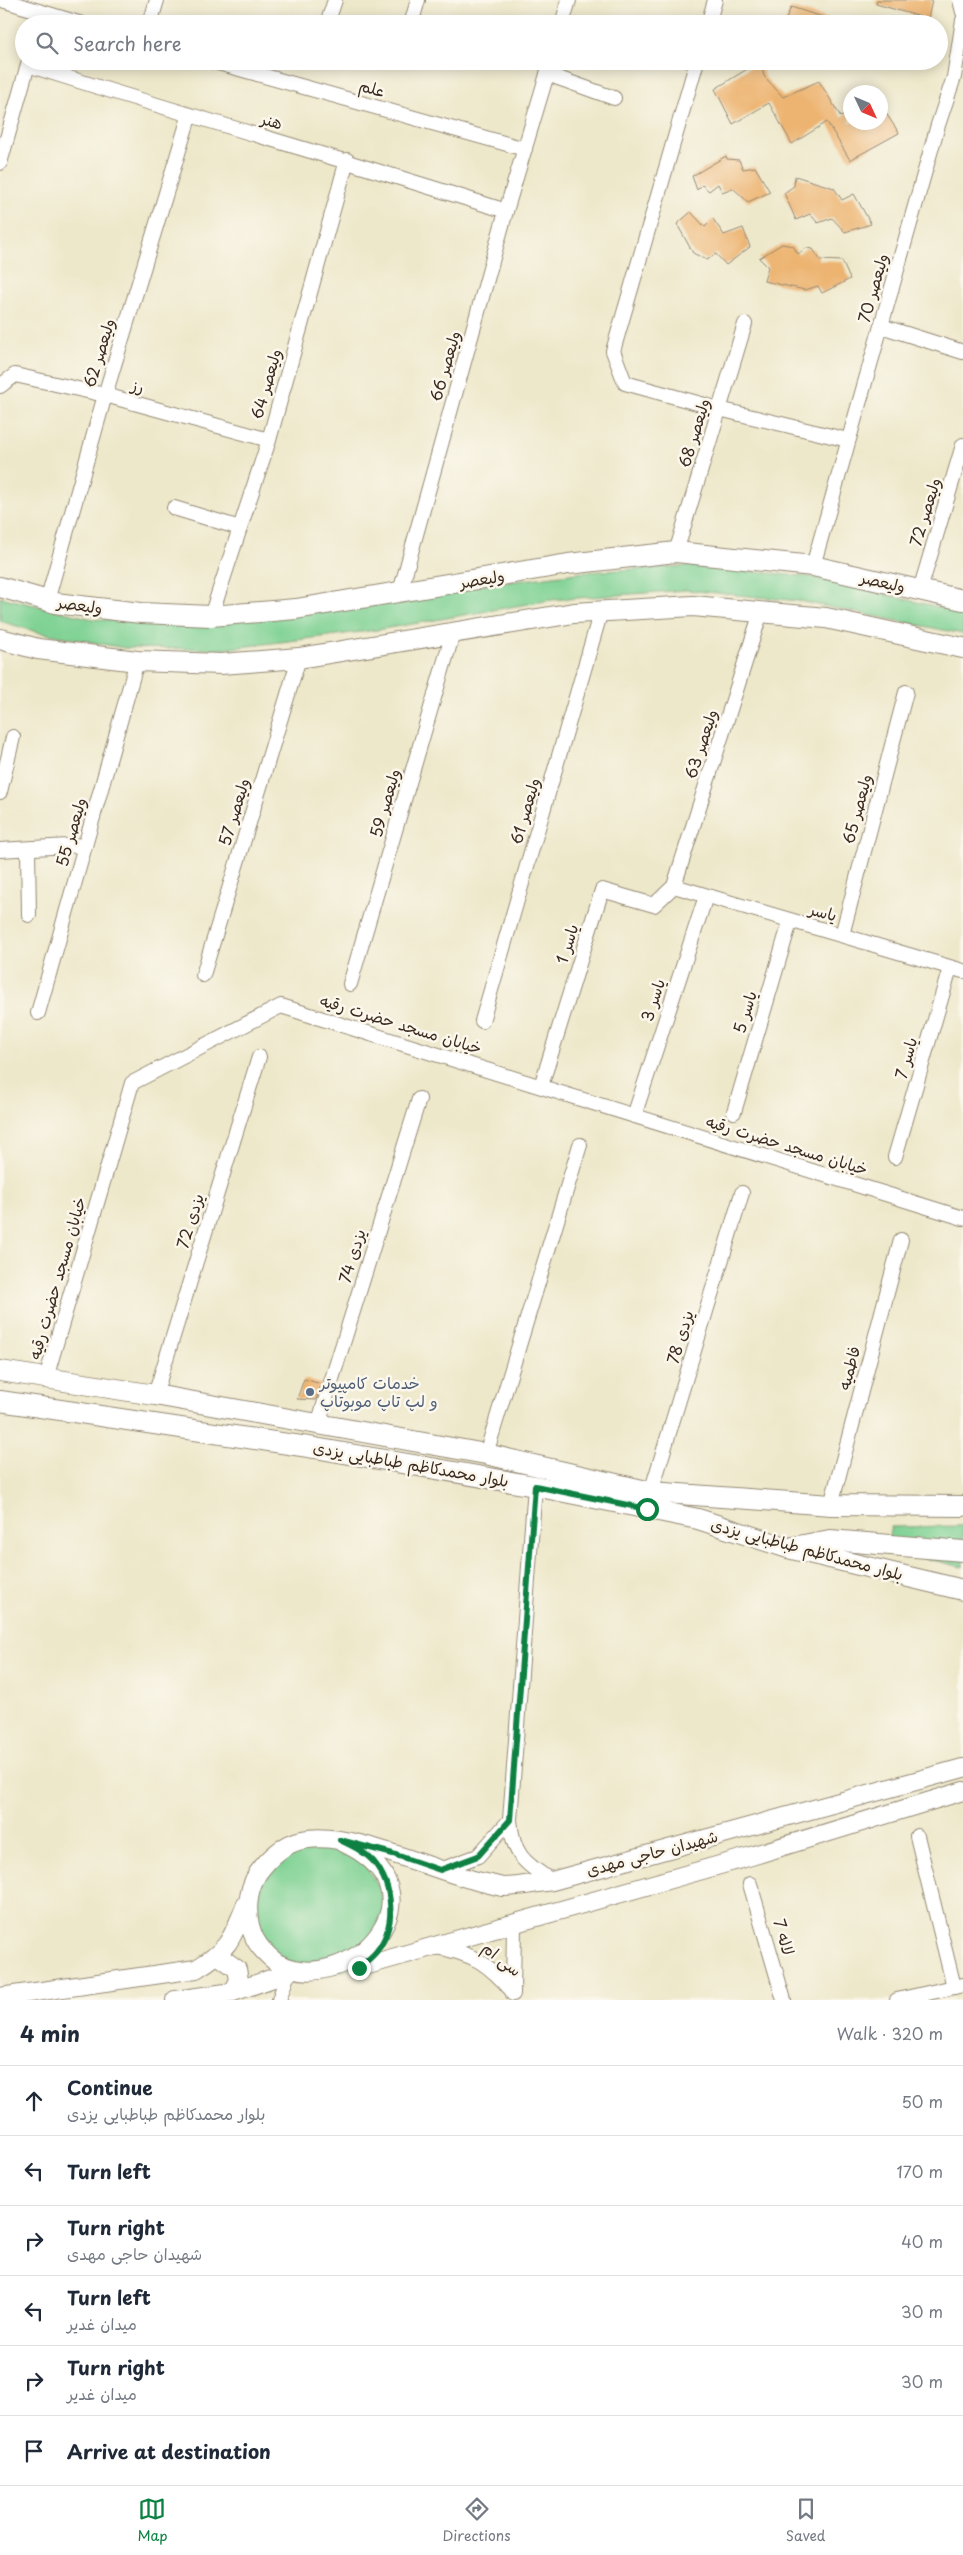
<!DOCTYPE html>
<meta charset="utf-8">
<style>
body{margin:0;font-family:"Playpen Sans","Playpen Sans Arabic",sans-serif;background:#f6f6f7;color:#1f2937}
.compass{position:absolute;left:843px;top:85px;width:45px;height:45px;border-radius:50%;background:#fff;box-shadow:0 2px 12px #0003;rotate:134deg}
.stop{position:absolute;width:15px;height:15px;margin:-11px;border:4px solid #0b8043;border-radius:50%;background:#fff}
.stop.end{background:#0b8043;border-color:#fff;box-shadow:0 1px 5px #0008}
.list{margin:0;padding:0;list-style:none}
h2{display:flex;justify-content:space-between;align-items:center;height:65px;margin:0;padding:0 20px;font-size:21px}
h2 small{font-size:16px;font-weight:400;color:#747a83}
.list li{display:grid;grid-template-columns:32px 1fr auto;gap:15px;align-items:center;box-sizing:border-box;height:70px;padding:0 20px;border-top:1px solid #e0e1e3}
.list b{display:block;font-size:19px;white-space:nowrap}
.list p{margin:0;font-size:16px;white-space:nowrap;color:#747a83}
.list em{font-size:16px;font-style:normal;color:#747a83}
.icon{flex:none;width:28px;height:28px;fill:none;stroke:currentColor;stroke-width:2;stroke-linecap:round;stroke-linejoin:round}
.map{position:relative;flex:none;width:963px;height:2000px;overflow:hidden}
.search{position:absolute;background:#fff;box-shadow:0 2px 12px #0003;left:15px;right:15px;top:15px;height:55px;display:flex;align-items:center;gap:12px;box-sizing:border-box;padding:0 18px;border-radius:28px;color:#747a83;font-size:19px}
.sheet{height:485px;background:#fff}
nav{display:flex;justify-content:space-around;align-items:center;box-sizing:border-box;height:70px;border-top:1px solid #e0e1e3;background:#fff;font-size:14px;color:#747a83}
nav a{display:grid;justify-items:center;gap:2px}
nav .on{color:#0b8043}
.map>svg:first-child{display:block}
.green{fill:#80d294;stroke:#5e7e59}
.building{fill:#edb471}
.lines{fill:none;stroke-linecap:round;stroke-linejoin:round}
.minor-casing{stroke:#948974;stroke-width:16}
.tertiary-casing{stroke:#948974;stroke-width:20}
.secondary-casing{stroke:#948974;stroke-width:22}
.minor{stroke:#fff;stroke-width:14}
.tertiary{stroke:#fff;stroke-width:18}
.secondary{stroke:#fff;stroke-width:20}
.route{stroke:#0b8043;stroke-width:6}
.service-dot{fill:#5c6f8a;stroke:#fbf7ec;stroke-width:2}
.labels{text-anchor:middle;stroke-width:5;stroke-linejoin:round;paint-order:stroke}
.street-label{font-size:16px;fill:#3b2a1e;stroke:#fbf7ec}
.service-label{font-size:16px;fill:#4e5e75;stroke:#fbf7ec;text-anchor:start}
</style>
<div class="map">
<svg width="963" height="2000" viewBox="0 0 963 2000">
<rect width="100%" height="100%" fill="#fbf7ec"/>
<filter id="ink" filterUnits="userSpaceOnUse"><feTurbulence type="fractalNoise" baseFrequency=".02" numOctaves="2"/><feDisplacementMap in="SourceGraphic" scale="10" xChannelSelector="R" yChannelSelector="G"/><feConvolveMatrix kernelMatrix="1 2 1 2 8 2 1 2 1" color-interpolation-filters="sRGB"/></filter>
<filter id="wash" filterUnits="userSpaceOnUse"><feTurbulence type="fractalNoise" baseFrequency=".0096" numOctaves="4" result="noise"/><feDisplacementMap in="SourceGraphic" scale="20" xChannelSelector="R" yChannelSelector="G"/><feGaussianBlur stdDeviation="1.12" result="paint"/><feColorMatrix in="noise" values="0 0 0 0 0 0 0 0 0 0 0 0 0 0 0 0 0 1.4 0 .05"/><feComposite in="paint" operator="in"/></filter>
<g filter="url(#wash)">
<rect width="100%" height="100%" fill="#eee8cb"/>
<!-- green -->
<g class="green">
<polygon points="689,566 813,577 963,613 963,634 799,601 686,590 551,600 377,630 224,649 124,648 37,632 0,621 0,597 93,619 183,624 585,572"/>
<polygon points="963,1526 963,1567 911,1555 886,1546 891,1527"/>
<polygon points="313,1845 337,1849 363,1861 380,1889 385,1909 359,1968 339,1972 299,1971 265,1943 254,1910 257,1894 266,1871 286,1854"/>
</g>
<g id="blocks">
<!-- building -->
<g class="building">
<polygon points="877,0 932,0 928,19 876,4"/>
<polygon points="791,7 835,21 834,24 784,24"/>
<polygon points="760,61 764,76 783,97 819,81 841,117 850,111 850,122 880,122 880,104 899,133 850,160 827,122 792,144 769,103 733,124 715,89"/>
<polygon points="726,156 727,159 739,160 743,169 755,167 770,192 748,202 733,188 722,192 718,184 709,191 702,185 697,190 692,176"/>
<polygon points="795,176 834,188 842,200 854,194 871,224 845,232 832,218 818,223 810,214 796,220 784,193 794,186"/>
<polygon points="691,212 705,227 713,219 724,235 743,228 750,247 726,265 716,254 707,260 693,253 677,224"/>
<polygon points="782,244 793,246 798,254 806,248 813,249 820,260 842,261 850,279 822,293 818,286 805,290 764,281 768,267 759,258"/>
<polygon points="304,1379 321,1384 316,1400 297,1399"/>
</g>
</g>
</g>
<g filter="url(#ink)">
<use href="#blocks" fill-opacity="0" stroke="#948974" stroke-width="1"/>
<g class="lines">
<defs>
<g id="minor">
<polyline points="2,0 82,24"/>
<polyline points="960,0 963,12"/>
<polyline points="150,24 157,0"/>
<polyline points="327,24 335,0"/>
<polyline points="411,24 418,0"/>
<polyline points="562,24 569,0"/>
<polyline points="708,24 715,0"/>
<polyline points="211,61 525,149"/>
<polyline points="697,61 613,351 625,383 719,409 848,440"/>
<path d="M 28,65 C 187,116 347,160 506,211"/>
<polyline points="547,74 614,98"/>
<polyline points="0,163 29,61"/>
<polyline points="881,326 963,352"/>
<polyline points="0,386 15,375 105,395 269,440"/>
<polyline points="174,508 240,528"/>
<polyline points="676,552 745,324"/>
<polyline points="813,566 938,125 954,77 963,20"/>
<polyline points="920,590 963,445"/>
<polyline points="400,592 506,211 551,61"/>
<polyline points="47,601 105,395 189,117"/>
<polyline points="211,616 269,440 347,160"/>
<polyline points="0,792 13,737"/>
<polyline points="28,849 29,915"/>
<polyline points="0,850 85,845"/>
<polyline points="674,886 963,971"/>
<polyline points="842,935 906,692"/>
<polyline points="203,975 299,658"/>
<polyline points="350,984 453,633"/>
<polyline points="38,1013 137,661"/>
<polyline points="482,1021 601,611"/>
<polyline points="541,1086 602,890 654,905 674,886 761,612"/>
<polyline points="734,1112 790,922"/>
<polyline points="634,1116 706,896"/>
<polyline points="895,1157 950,968"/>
<polyline points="46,1378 132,1083 281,1006 963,1218"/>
<polyline points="155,1395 259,1057"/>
<polyline points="318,1424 419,1099"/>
<polyline points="486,1454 580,1145"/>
<path d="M 535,1486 L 510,1820 C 513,1855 523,1862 552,1881"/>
<polyline points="651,1492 742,1193"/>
<polyline points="831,1505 901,1240"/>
<polyline points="917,1836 954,1987"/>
<polyline points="440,1870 478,1856 510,1820"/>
<polyline points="750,1884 784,2000"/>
<path d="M 436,1947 C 473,1953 489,1964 513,1992"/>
<polyline points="513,1994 514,1924"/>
<polyline points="279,2000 288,1973"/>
<polyline points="897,2000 963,1985"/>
</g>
<g id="tertiary">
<path d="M 340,1841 C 454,1891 350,2000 277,1963 C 268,1956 260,1949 255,1939 C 245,1919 246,1891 258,1873 C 269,1858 283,1844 302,1840 C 347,1829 433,1871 481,1882 C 488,1883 496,1886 503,1887 C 518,1887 536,1883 552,1881 L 963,1768"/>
<polyline points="219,1956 237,1969 239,1980 233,1992"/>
<polyline points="361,1967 748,1857 963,1791"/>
<path d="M 0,1997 L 196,1969 C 230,1949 232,1938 246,1904"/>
<polyline points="175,2000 233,1992 288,1973"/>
</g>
<g id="secondary">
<polyline points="0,587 55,603 141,613 211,616 296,609 568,564 676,552 813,566 963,600"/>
<polyline points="0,639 38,649 137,661 221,664 299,658 574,613 693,606 826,618 963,648"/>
<polyline points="0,1371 155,1395 486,1454 651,1492 831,1505 963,1506"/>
<polyline points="0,1401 315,1448 535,1486 698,1519 788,1548 963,1590"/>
<polyline points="793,1547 830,1540 963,1551"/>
</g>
</defs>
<!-- minor casing -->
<use href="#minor" class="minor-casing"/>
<!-- tertiary casing -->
<use href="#tertiary" class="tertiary-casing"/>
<!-- secondary casing -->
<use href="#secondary" class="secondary-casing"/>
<!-- minor -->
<use href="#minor" class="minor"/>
<!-- tertiary -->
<use href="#tertiary" class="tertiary"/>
<!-- secondary -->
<use href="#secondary" class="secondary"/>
</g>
</g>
<g class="lines" filter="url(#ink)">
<!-- route -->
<path class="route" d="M 359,1968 C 364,1963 371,1958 376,1952 C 397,1926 394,1886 373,1861 C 364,1851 352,1846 340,1840 L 393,1854 L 440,1870 L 478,1856 L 510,1820 L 535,1486 L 647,1509"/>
</g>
<!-- markers -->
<circle class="service-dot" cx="310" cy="1392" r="5"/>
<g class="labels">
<!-- street labels -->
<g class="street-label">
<text transform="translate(372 88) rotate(16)" y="6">علم</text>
<text transform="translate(272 121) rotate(15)" y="6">هنر</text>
<text transform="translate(873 288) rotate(-74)" y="6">ولیعصر 70</text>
<text transform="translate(99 353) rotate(-73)" y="6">ولیعصر 62</text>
<text transform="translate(445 366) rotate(-74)" y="6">ولیعصر 66</text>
<text transform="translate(266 384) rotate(-74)" y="6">ولیعصر 64</text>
<text transform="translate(138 386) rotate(15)" y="6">رز</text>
<text transform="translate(694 433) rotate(-73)" y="6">ولیعصر 68</text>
<text transform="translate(925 512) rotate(-73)" y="6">ولیعصر 72</text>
<text transform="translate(482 579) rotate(-9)" y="6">ولیعصر</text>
<text transform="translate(883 582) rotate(13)" y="6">ولیعصر</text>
<text transform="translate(80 605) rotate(8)" y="6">ولیعصر</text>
<text transform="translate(701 744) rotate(-72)" y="6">ولیعصر 63</text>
<text transform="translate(385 803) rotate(-74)" y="6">ولیعصر 59</text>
<text transform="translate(857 809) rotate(-75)" y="6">ولیعصر 65</text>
<text transform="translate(525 811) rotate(-74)" y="6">ولیعصر 61</text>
<text transform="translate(234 812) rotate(-73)" y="6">ولیعصر 57</text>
<text transform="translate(71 832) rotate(-74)" y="6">ولیعصر 55</text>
<text transform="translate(823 912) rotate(15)" y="6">یاسر</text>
<text transform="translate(567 944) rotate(-73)" y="6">یاسر 1</text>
<text transform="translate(653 1000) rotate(-72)" y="6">یاسر 3</text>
<text transform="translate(745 1012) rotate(-73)" y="6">یاسر 5</text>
<text transform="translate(401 1024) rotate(17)" y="6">خیابان مسجد حضرت رقیه</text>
<text transform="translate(906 1058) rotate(-74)" y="6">یاسر 7</text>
<text transform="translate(787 1145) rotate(17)" y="6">خیابان مسجد حضرت رقیه</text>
<text transform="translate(190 1221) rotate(-73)" y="6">یزدی 72</text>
<text transform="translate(352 1256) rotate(-73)" y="6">یزدی 74</text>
<text transform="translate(57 1278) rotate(-74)" y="6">خیابان مسجد حضرت رقیه</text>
<text transform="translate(680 1337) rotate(-73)" y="6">یزدی 78</text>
<text transform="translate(849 1368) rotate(-75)" y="6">فاطمیه</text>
<text transform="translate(411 1464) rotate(10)" y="6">بلوار محمدکاظم طباطبایی یزدی</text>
<text transform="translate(807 1549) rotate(15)" y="6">بلوار محمدکاظم طباطبایی یزدی</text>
<text transform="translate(652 1853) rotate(-15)" y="6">شهیدان حاجی مهدی</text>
<text transform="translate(784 1937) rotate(74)" y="6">لاله 7</text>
<text transform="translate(502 1959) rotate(38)" y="6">سی ام</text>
</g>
<!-- service labels -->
<g class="service-label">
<text x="320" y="1389">خدمات کامپیوتر<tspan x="320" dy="18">و لپ تاپ موبوتاپ</tspan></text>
</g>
</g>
</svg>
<svg class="compass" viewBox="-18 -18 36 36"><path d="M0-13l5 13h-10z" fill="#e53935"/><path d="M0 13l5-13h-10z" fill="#747a83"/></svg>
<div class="stop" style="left:647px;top:1509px"></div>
<div class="stop end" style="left:359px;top:1968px"></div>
<div class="search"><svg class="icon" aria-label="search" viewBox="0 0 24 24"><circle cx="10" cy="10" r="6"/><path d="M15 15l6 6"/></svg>Search here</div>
</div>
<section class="sheet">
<h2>4 min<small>Walk · 320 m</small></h2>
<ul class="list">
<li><svg class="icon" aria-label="ahead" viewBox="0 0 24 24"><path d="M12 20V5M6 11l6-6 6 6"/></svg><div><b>Continue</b><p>بلوار محمدکاظم طباطبایی یزدی</p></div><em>50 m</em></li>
<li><svg class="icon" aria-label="left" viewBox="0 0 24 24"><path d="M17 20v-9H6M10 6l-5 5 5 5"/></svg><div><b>Turn left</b></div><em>170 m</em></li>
<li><svg class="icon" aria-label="right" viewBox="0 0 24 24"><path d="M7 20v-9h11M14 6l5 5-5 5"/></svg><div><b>Turn right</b><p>شهیدان حاجی مهدی</p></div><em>40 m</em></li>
<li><svg class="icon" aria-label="left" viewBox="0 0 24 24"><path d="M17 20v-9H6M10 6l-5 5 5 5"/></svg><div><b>Turn left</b><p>میدان غدیر</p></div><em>30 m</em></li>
<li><svg class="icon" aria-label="right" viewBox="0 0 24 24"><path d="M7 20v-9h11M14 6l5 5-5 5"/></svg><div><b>Turn right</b><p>میدان غدیر</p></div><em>30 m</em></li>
<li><svg class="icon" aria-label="arrive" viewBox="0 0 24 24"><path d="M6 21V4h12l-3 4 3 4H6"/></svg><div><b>Arrive at destination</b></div></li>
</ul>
</section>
<nav>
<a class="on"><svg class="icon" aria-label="map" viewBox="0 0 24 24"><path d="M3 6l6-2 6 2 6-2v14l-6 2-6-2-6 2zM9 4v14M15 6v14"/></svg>Map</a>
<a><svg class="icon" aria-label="directions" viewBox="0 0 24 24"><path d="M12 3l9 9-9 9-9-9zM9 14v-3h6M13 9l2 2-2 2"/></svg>Directions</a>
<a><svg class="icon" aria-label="saved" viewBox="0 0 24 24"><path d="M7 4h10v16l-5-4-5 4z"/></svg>Saved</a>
</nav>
